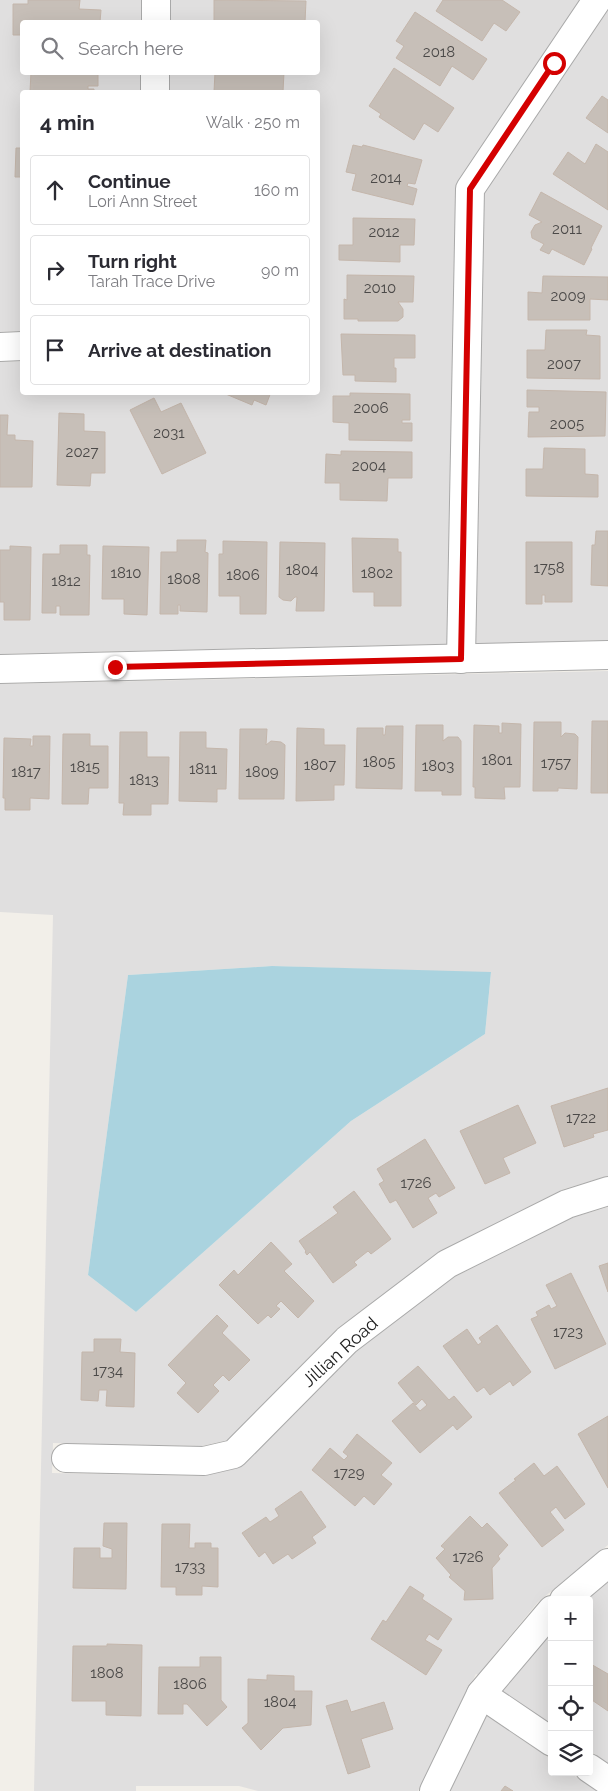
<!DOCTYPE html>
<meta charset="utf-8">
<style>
body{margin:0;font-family:Raleway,sans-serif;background:#f2f2f3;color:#2b2b33}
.controls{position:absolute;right:15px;bottom:15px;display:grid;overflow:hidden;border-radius:5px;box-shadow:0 5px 20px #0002}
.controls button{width:45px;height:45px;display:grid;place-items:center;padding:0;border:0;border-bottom:1px solid #e1e1e2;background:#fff;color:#2b2b33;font:25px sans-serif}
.stop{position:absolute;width:15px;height:15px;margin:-11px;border:4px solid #d40000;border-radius:50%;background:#fff}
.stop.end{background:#d40000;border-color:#fff;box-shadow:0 1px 5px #0008}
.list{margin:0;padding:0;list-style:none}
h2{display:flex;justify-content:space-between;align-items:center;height:65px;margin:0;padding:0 20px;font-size:21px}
h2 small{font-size:16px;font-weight:400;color:#7c7c81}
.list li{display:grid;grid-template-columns:32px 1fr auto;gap:15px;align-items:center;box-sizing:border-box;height:70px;margin:0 10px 10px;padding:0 10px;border:1px solid #e1e1e2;border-radius:5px}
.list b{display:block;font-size:19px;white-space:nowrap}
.list p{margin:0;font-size:16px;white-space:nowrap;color:#7c7c81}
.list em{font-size:16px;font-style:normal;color:#7c7c81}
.icon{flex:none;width:28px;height:28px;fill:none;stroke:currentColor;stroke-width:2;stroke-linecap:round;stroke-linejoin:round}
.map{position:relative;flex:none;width:608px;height:1791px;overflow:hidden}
.search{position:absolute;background:#fff;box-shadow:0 5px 20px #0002;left:20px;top:20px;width:300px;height:55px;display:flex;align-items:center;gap:12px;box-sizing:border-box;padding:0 18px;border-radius:5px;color:#7c7c81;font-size:19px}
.panel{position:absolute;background:#fff;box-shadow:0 5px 20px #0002;left:20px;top:90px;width:300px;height:305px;border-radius:5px}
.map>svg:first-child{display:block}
.residential{fill:#e0dfdf;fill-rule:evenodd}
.water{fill:#aad3df}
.building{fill:#c7bfb8;stroke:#c4b6ab}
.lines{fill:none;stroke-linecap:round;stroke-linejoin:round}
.street-casing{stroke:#a9a9a9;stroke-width:30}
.street{stroke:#fff;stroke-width:28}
.route{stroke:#d40000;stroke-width:6}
.labels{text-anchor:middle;stroke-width:4;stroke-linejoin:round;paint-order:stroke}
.number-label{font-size:15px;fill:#4b4948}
.street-label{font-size:18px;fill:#222;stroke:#fff}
</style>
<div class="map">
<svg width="608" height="1791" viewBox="0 0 608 1791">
<rect width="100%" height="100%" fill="#f2efe9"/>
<!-- residential -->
<g class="residential">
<polygon points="0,0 143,0 143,22 22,22 22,72 142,73 142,92 22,92 22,331 0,332"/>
<polygon points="170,0 580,0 459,180 456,189 448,644 0,654 0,362 22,361 22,392 318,392 318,92 168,92 169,73 318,72 318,22 169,22"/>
<polygon points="608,8 608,640 475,644 483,194"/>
<path d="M 608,671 L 608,1176 L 564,1189 L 442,1251 L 338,1328 L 228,1440 L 202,1446 L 53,1443 L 52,1473 L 203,1476 L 237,1468 L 243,1465 L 355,1351 L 454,1277 L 571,1218 L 608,1207 L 608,1545 L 538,1602 L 478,1675 L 476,1674 L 418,1791 L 258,1791 L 239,1786 L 136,1786 L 136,1791 L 34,1791 L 53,915 L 0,912 L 0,684 ZM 272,966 L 491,973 L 485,1034 L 351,1121 L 136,1312 L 88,1275 L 128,975 Z"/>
<polygon points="608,1582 608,1763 589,1750 589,1600 586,1600"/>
<polygon points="552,1630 552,1725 502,1691"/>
<polygon points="486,1715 552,1760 552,1772 569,1772 597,1791 449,1791"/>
</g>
<!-- water -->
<polygon class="water" points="272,966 491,972 485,1034 351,1121 136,1312 88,1275 128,975"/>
<!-- building -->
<g class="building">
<polygon points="28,0 80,0 79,9 101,10 100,22 22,22 22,35 13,35 13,4 28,4"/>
<polygon points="214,0 306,1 305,22 214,22"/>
<polygon points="443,0 502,0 520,12 506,31 494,23 482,41 436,11"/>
<polygon points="415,12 487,59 473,80 452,66 440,86 396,58 404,46 396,41"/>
<polygon points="394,68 454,108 438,132 424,123 414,140 379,117 381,114 369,106"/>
<polygon points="31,72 98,72 98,86 88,86 88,89 94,89 94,92 30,92"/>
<polygon points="215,72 284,72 283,92 214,92"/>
<polygon points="602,96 608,100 608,133 586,118"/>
<polygon points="596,144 608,152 608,210 553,174 568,152 585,164"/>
<polygon points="353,145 362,147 363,145 422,160 415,184 408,183 407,186 417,189 413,205 352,190 356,174 346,172"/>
<polygon points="16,148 22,148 22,177 15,177"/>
<polygon points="541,192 602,226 591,248 592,249 584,265 552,249 549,254 540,250 544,244 532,238 531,232 535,225 542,222 529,215"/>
<polygon points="353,218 415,219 414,245 400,245 400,262 339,260 339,245 353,245"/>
<polygon points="347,275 414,276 413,302 398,302 403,309 403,317 398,321 358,321 358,319 344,319 344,299 347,300"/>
<polygon points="543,276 608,277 608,300 590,299 590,320 528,320 528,292 542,293"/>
<polygon points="546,330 587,330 586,335 600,336 600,379 527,378 527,350 545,350"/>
<polygon points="341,334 415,335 415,358 394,358 394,368 396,368 396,382 355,381 355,375 343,375"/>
<polygon points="527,390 606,392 605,436 528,437 529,412 539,412 539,407 527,407"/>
<polygon points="221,392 271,392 266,405 254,400 252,405"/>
<polygon points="350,393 410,394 410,420 402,420 402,423 412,423 412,441 349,440 349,423 333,422 333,396 350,396"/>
<polygon points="154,398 161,412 181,403 206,453 162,474 130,410"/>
<polygon points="59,413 84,414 84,431 105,432 105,473 91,473 90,486 57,485"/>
<polygon points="0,415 8,415 7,435 15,435 15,440 33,441 32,487 0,487"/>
<polygon points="544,448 585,449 585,474 598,475 598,497 526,496 526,469 543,469"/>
<polygon points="341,451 412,452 412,478 388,478 387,501 340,500 340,483 325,483 326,454 341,455"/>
<polygon points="596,531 608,531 608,586 591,585 592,545 595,545"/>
<polygon points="352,538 398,539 398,552 401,552 401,606 374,606 374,592 353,592"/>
<polygon points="177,540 206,540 205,552 208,553 207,612 180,611 180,605 178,605 178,614 160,614 161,552 177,552"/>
<polygon points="223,541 267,542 266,614 240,614 240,596 219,596 219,554 223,554"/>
<polygon points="280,542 325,543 324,611 296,611 297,597 295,597 291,601 283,600 279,597"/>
<polygon points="526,542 572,542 572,602 545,602 545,595 542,595 542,604 526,604"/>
<polygon points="60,545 87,545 87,555 90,555 89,615 60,615 60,606 56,606 56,613 42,613 43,554 60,554"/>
<polygon points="10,546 31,547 30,620 4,620 4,602 0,602 0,550 10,550"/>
<polygon points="103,546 149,547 147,615 124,614 124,599 102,599"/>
<polygon points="592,721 608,721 608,793 591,793"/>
<polygon points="534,722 561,722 561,737 565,733 575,734 578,737 577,789 558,788 558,791 533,791"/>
<polygon points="502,723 521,724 520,787 504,787 505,799 475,798 475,787 473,787 474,725 499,726 499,733 502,733"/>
<polygon points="416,725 443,725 443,741 448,737 458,737 461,741 461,795 442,795 442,791 415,791"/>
<polygon points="386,726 403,726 402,789 356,788 357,728 383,728 383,735 385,735"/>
<polygon points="297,728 324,729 324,745 345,745 344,785 334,785 334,800 296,801"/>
<polygon points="240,729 267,729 266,745 271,741 281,742 285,745 284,799 239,799"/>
<polygon points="120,732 147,732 147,757 169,757 168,804 151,804 151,815 123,815 124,803 119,803"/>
<polygon points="180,732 206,732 206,748 227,749 226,789 217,789 217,802 179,801"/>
<polygon points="63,734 90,734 90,746 108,746 108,788 89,788 88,804 62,804"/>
<polygon points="33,736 50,736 49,799 30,798 30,810 5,810 5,798 3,798 4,738 31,739 30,746 33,746"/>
<polygon points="608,1088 608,1130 593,1134 594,1137 564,1147 551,1106"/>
<polygon points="518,1105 536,1143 503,1158 510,1173 485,1184 460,1131"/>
<polygon points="425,1139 455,1188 439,1197 436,1193 428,1198 437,1213 413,1228 396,1200 390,1203 379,1184 384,1181 377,1169"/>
<polygon points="354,1191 391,1239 371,1254 368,1251 354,1262 357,1265 333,1283 310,1252 307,1255 305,1252 306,1251 299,1241 338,1213 333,1207"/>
<polygon points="271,1242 292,1264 284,1271 314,1301 298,1318 281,1301 276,1306 280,1309 271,1318 268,1315 258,1324 219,1285 234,1270 238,1275"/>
<polygon points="608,1263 608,1292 599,1266"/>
<polygon points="571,1273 606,1344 555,1369 531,1319 538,1316 536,1312 549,1305 551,1309 557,1306 546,1285"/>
<polygon points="217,1315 228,1326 222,1333 250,1360 229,1381 223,1375 213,1385 219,1391 198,1413 177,1393 186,1383 168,1365"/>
<polygon points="497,1325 531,1372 513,1386 510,1381 490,1395 484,1387 477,1392 443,1346 467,1329 478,1345 482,1342 479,1338"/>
<polygon points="94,1339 121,1339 120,1352 135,1353 134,1407 106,1406 107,1390 99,1390 98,1401 81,1400 82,1352 94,1352"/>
<polygon points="418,1366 449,1400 454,1396 472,1417 457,1430 453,1425 420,1453 392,1421 413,1403 420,1411 427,1405 422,1399 416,1405 398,1383"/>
<polygon points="608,1416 608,1488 578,1434"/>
<polygon points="357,1434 392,1463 381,1475 392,1484 374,1505 364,1496 355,1506 312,1470 330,1448 344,1460 348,1456 343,1452"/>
<polygon points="534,1463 544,1476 557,1466 585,1504 565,1519 556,1507 550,1512 564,1530 542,1547 499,1493 516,1480 514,1479"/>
<polygon points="301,1491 326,1527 312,1537 316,1543 292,1559 288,1554 273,1564 265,1552 259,1557 242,1533 266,1517 270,1522 279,1516 275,1509"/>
<polygon points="470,1516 482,1528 487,1523 508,1545 498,1556 500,1559 492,1568 493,1599 464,1600 465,1591 449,1577 451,1575 436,1558 445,1549 441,1546"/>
<polygon points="104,1523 127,1523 126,1589 73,1588 74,1548 100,1548 100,1558 112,1558 112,1549 103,1546"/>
<polygon points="162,1524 190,1524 189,1548 195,1548 195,1543 211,1543 211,1548 218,1548 218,1587 202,1586 202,1595 176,1595 176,1587 161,1587"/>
<polygon points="410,1586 424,1595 422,1599 452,1619 438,1640 429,1634 425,1640 442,1650 426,1675 371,1639 383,1620 386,1622"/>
<polygon points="107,1644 142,1645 141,1716 106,1715 106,1701 72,1701 73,1646 107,1646"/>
<polygon points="200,1657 221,1657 221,1700 227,1707 207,1726 187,1704 183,1704 183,1714 158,1714 159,1667 200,1667"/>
<polygon points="589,1663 608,1674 608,1711 589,1698"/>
<polygon points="267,1675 294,1676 294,1691 312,1691 311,1725 283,1728 261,1750 242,1728 248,1723 248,1679 267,1680"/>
<polygon points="347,1700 351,1712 384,1702 393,1729 361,1739 370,1767 348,1774 326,1706"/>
<polygon points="505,1786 513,1791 501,1791"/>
</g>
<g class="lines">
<defs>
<g id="street">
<polyline points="156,22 156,0"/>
<polyline points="155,92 155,72"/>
<polyline points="0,347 22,346"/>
<polyline points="461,659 470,189 597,0"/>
<polyline points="0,669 608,655"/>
<polyline points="66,1458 204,1461 234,1454 347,1340 447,1264 567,1204 608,1191"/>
<polyline points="564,1600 608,1563"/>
<polyline points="481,1694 552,1742"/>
<polyline points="589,1768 608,1781"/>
<polyline points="434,1791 481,1694 552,1610"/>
</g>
</defs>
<!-- street casing -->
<use href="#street" class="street-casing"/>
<!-- street -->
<use href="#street" class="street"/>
</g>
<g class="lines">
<!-- route -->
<polyline class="route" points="115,667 461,659 470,189 554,63"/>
</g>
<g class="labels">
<!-- number labels -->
<g class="number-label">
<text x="439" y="57">2018</text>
<text x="386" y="183">2014</text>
<text x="567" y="234">2011</text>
<text x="384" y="237">2012</text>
<text x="380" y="293">2010</text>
<text x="568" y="301">2009</text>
<text x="564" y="369">2007</text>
<text x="371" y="413">2006</text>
<text x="567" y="429">2005</text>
<text x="169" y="438">2031</text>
<text x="82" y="457">2027</text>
<text x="369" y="471">2004</text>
<text x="549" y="573">1758</text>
<text x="302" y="575">1804</text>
<text x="126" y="578">1810</text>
<text x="377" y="578">1802</text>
<text x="243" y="580">1806</text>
<text x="184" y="584">1808</text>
<text x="66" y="586">1812</text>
<text x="497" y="765">1801</text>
<text x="379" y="767">1805</text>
<text x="556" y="768">1757</text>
<text x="320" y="770">1807</text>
<text x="438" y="771">1803</text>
<text x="85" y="772">1815</text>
<text x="203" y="774">1811</text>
<text x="26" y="777">1817</text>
<text x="262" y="777">1809</text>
<text x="144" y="785">1813</text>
<text x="581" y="1123">1722</text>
<text x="416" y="1188">1726</text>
<text x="568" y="1337">1723</text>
<text x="108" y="1376">1734</text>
<text x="349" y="1478">1729</text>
<text x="468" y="1562">1726</text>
<text x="190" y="1572">1733</text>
<text x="107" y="1678">1808</text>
<text x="190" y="1689">1806</text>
<text x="280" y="1707">1804</text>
</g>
<!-- street labels -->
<g class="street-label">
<text transform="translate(340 1352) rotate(-42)" y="6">Jillian Road</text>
</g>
</g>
</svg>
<div class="controls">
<button>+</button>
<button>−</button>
<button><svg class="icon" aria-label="locate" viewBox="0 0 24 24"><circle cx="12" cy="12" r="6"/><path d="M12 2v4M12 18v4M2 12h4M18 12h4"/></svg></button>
<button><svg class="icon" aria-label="layers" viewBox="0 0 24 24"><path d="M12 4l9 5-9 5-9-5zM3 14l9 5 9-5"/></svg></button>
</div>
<div class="stop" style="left:554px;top:63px"></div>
<div class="stop end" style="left:115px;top:667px"></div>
<div class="search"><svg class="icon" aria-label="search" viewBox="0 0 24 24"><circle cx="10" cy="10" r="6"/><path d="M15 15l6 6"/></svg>Search here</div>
<section class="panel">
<h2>4 min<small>Walk · 250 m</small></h2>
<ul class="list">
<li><svg class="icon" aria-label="ahead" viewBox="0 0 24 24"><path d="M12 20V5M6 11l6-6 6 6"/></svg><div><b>Continue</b><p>Lori Ann Street</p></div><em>160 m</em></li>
<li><svg class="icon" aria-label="right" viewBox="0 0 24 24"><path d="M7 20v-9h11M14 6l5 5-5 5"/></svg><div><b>Turn right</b><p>Tarah Trace Drive</p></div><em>90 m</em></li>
<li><svg class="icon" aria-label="arrive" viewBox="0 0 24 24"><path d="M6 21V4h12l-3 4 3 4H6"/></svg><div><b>Arrive at destination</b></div></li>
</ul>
</section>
</div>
